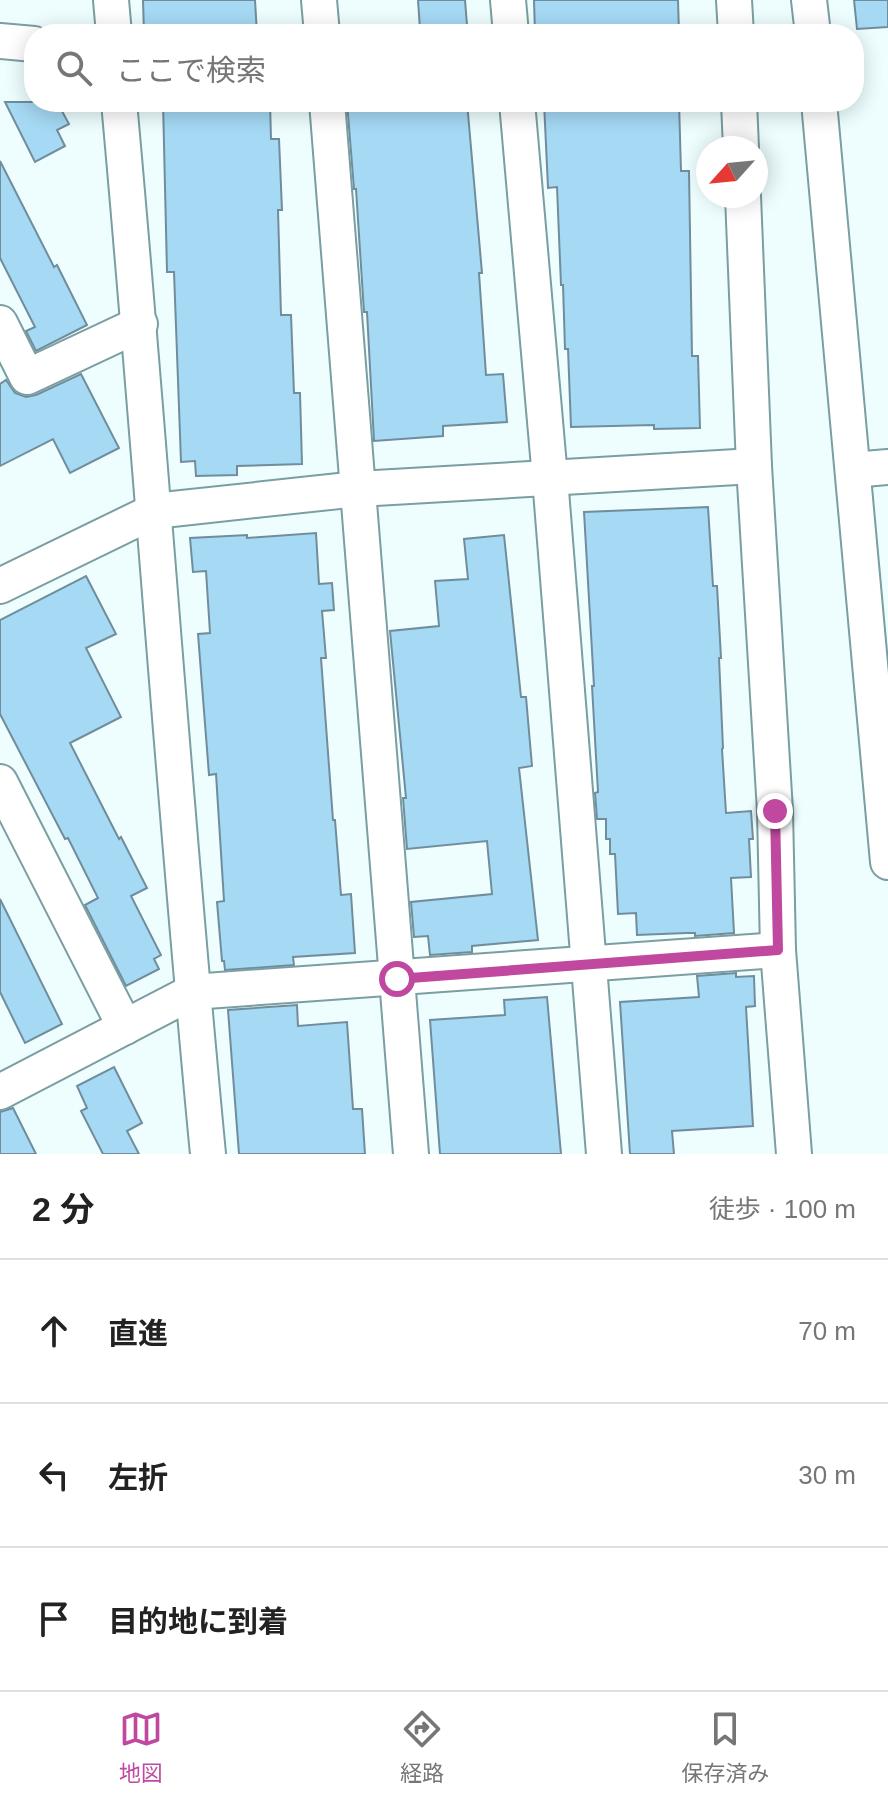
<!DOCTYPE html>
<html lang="ja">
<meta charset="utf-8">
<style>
body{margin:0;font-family:Helvetica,"Noto Sans JP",sans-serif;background:#f6f6f6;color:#222}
.compass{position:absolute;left:696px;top:136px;width:72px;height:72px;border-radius:50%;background:#fff;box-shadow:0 4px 20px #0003;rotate:243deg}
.stop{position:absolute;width:24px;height:24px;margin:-18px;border:6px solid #c0499f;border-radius:50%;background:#fff}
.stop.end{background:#c0499f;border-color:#fff;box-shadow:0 2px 8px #0008}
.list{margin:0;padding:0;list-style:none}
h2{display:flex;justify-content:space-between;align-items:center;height:104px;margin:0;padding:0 32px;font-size:34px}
h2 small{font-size:26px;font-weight:400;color:#767676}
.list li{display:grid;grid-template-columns:52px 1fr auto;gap:24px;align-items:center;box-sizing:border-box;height:144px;padding:0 32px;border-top:2px solid #e0e0e0}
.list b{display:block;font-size:30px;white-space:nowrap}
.list em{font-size:26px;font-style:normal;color:#767676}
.icon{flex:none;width:44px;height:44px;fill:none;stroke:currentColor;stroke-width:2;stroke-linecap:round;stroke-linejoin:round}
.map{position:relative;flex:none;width:888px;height:1154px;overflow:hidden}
.search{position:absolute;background:#fff;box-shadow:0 4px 20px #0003;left:24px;right:24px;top:24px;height:88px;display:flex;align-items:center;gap:20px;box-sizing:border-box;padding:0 28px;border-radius:32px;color:#767676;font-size:30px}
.sheet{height:536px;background:#fff}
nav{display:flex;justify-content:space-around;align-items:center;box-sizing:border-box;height:112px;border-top:2px solid #e0e0e0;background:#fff;font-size:22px;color:#767676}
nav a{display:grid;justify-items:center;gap:4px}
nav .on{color:#c0499f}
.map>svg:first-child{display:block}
.building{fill:#a5d9f4;stroke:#708d9c;stroke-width:2}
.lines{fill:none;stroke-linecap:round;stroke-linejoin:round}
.street-casing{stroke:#7a9ea1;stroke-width:38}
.street{stroke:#fff;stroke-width:34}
.route{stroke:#c0499f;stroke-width:10}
</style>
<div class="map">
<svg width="888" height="1154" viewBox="0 0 888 1154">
<rect width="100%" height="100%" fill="#eefeff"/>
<!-- building -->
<g class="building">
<polygon points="143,0 255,0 257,34 144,34"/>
<polygon points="418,0 465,0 467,25 420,29"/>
<polygon points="534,0 678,0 679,34 535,34"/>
<polygon points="854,0 888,0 888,27 857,29"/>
<polygon points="5,102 57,102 69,124 57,130 65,146 35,162"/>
<polygon points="163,102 270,102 271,139 279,139 282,210 278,210 281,315 291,315 294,393 300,393 302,464 237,466 237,475 196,476 195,461 181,462 174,272 167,272"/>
<polygon points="347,102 467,102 482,273 479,273 486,375 503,374 507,422 443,426 443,436 374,441 367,312 364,312 356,189 354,189"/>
<polygon points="544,102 679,102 681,171 689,171 692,356 698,356 700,428 654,429 654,425 571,427 568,349 565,349 563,285 561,285 557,187 548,188"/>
<polygon points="0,161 54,267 57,265 87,325 36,351 26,331 35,327 0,258"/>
<polygon points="81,374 119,448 70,473 53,439 0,466 0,384 6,380 15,393 26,397 36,395"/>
<polygon points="708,507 713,586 717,586 721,658 719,658 723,748 722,749 726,813 751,811 753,839 749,839 751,877 731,878 734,933 695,936 695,933 687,933 637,935 636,913 618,914 615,854 610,854 610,839 606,839 606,819 597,819 595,793 598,792 592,686 594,686 584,512"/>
<polygon points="316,533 319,584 332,583 334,610 322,611 326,658 321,658 333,820 335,820 341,895 351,894 355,953 293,957 294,965 225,970 224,961 222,961 217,902 224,901 216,774 209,775 198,634 210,633 206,571 193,572 190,538 247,535 247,538"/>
<polygon points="504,535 521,697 526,697 532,766 519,768 538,940 472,946 472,952 430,955 428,936 414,937 411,902 492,894 487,841 407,849 403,798 406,798 390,631 439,626 435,581 468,579 464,539"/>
<polygon points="86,576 116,634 86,648 121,717 70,743 119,839 121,837 147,888 131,896 161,955 154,959 159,969 126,986 85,905 98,898 68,838 65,839 0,714 0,620"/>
<polygon points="0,899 62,1024 25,1043 0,992"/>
<polygon points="736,973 736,977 754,976 755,1006 746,1007 753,1126 672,1131 674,1154 630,1154 620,1002 699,997 697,976"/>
<polygon points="547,997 561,1154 440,1154 430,1020 505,1015 504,1000"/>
<polygon points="297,1005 298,1026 347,1022 353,1109 362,1109 365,1154 239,1154 228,1010"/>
<polygon points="114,1067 142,1123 127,1131 139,1154 103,1154 81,1111 87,1108 77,1086"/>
<polygon points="13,1108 36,1154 0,1154 0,1112"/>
</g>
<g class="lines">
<defs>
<g id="street">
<polyline points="111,0 114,34"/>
<polyline points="319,0 322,34"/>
<polyline points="508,0 511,34"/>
<polyline points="734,0 736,34"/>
<polyline points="809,0 813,34"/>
<polyline points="0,41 34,44"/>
<path d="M 119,102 C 151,452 174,804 208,1154"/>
<polyline points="327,102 411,1154"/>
<polyline points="517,102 550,478 604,1154"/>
<polyline points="739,102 741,148"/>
<polyline points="819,102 888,862"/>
<polyline points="743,196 754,466 775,811 778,950 794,1154"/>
<polyline points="0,323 27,377 140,324"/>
<polyline points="853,470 888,467"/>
<polyline points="0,586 154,511 358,489 754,466"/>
<polyline points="0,782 125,1027"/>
<polyline points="0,1092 192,992 778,950"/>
</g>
</defs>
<!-- street casing -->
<use href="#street" class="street-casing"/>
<!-- street -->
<use href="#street" class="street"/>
</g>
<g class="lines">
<!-- route -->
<polyline class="route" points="397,979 778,950 775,811"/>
</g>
</svg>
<svg class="compass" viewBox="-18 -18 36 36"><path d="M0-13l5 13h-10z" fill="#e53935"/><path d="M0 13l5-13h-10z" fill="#767676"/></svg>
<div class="stop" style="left:397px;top:979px"></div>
<div class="stop end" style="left:775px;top:811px"></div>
<div class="search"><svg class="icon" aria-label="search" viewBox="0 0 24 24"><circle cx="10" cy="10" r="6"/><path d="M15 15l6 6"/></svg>ここで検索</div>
</div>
<section class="sheet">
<h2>2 分<small>徒歩 · 100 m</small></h2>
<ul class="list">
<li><svg class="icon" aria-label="ahead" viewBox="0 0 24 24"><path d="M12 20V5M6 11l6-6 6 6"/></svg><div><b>直進</b></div><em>70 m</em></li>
<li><svg class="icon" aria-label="left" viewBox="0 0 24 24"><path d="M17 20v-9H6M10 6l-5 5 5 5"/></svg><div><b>左折</b></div><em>30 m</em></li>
<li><svg class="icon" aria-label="arrive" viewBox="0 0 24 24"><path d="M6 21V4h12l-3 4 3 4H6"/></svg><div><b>目的地に到着</b></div></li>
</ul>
</section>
<nav>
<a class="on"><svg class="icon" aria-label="map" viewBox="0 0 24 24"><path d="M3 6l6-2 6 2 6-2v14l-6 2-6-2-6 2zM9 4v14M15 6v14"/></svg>地図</a>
<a><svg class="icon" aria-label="directions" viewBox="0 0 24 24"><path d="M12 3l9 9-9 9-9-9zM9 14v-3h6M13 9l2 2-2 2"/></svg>経路</a>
<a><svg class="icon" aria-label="saved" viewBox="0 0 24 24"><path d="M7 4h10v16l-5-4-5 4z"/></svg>保存済み</a>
</nav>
